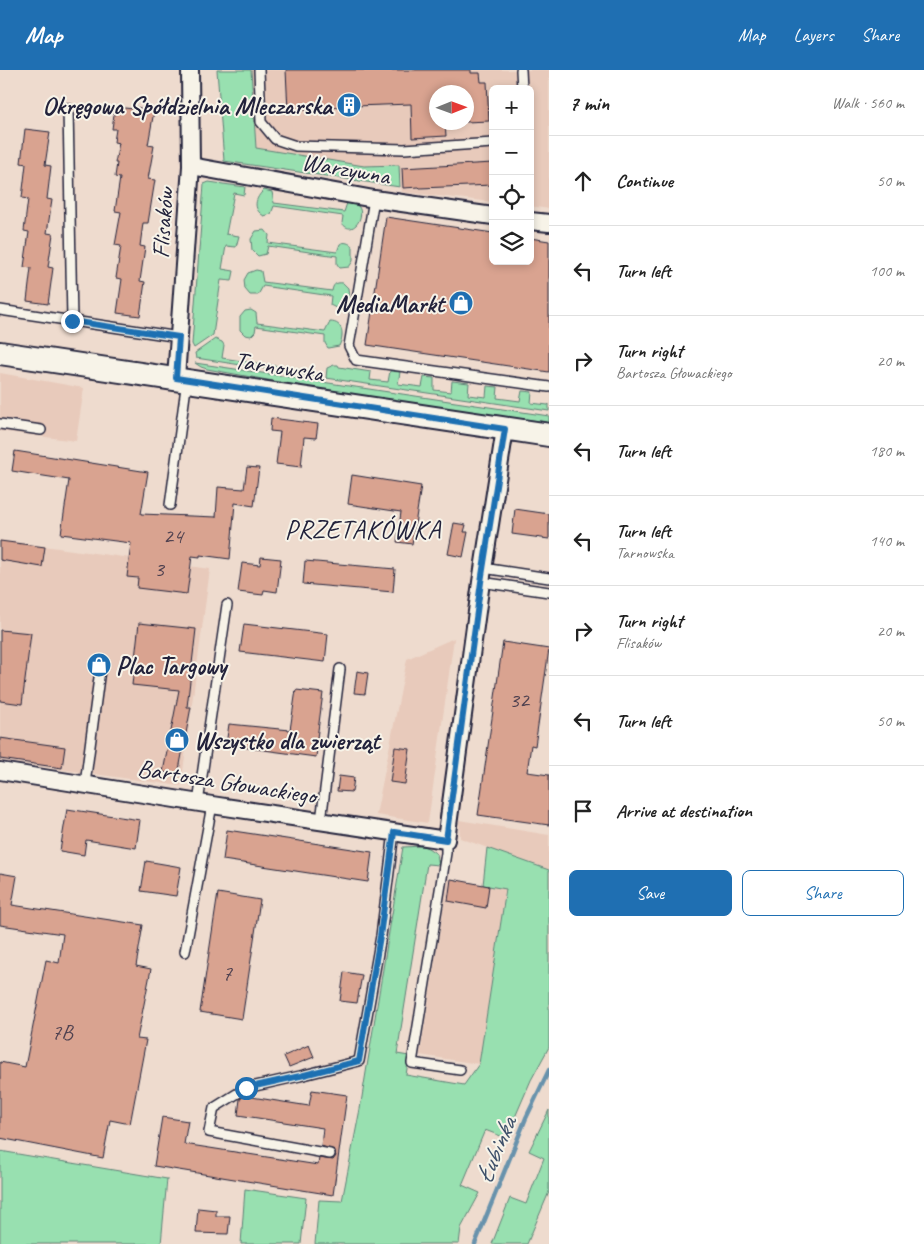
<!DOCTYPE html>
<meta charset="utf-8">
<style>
body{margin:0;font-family:Caveat,sans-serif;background:#f6f6f6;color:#222}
.controls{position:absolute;right:15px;top:15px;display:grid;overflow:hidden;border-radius:8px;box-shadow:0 2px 8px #0003}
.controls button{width:45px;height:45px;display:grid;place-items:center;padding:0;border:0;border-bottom:1px solid #e0e0e0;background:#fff;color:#222;font:25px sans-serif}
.compass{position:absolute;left:429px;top:15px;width:45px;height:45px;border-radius:50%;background:#fff;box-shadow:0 2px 8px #0003;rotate:89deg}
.stop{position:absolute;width:15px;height:15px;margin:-11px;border:4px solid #1f6fb2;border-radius:50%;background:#fff}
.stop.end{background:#1f6fb2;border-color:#fff;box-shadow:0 1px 5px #0008}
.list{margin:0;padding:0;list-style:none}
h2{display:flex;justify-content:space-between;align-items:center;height:65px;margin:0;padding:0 20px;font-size:21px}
h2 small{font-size:16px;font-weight:400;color:#767676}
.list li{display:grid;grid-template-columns:32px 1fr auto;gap:15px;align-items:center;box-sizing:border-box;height:90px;padding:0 20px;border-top:1px solid #e0e0e0}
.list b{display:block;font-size:19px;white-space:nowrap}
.list p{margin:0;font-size:16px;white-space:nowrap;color:#767676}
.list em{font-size:16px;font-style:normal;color:#767676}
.actions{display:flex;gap:10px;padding:15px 20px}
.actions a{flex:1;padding:11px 0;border:1px solid #1f6fb2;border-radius:8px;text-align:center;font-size:18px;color:#1f6fb2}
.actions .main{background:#1f6fb2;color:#fff}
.icon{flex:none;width:28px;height:28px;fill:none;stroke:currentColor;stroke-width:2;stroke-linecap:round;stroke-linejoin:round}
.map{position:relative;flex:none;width:549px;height:1174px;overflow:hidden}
header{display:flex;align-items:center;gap:30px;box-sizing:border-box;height:70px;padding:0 25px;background:#1f6fb2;color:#fff}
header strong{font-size:24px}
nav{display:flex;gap:28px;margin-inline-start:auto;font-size:18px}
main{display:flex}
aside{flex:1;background:#fff}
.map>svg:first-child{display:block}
.built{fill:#e8cabb;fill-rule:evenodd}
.green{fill:#98e0b0;stroke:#5d8176}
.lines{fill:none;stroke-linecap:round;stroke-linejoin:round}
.stream{stroke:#6792ac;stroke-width:4.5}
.building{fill:#d9a390;stroke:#22223b}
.lane-casing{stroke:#22223b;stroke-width:12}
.street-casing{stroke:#22223b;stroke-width:20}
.secondary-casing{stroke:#22223b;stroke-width:26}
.lane{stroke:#f7f3e8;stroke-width:9}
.street{stroke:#f7f3e8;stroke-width:16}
.secondary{stroke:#f7f3e8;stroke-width:22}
.route{stroke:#1f6fb2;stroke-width:6}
.labels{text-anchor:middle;stroke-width:4;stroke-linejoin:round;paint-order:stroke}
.number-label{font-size:22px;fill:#504250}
.poi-label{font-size:25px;font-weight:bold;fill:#22223b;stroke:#f7f3e8;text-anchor:end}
.street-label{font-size:25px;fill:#22223b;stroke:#f7f3e8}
.neighbourhood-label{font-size:26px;letter-spacing:1px;fill:#22223b;stroke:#f7f3e8}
.water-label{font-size:26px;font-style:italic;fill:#3f516a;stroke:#f7f3e8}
</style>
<header>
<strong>Map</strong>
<nav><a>Map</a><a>Layers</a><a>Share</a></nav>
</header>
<main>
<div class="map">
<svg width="549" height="1174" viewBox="0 0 549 1174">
<rect width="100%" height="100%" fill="#eedbce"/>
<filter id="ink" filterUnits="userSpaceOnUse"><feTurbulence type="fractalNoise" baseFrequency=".02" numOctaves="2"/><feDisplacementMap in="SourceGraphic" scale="10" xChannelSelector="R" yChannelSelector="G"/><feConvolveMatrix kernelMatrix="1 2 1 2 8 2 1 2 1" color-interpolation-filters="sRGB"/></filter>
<g filter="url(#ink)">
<!-- built -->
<g class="built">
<path d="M 251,0 L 549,0 L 549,139 L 530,136 L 530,19 L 493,19 L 493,132 L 402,122 L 398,95 L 364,96 L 256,78 ZM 437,22 L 467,22 L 467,52 L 437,52 Z"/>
<polygon points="0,303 84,318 76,371 0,361"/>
<polygon points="0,470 210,499 181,716 0,691"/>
<polygon points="454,568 428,753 376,745 407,589"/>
<polygon points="459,750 549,765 549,800 460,768"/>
<polygon points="448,809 506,818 479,994 420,985"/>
</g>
<!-- green -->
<g class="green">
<polygon points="217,0 251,0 256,78 364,96 399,95 400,117 224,91"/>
<polygon points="209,112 245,117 244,125 234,123 226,164 239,166 236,177 226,176 222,199 234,201 232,211 221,210 213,265 194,278 192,274 204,114"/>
<path d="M 264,120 L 272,122 L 274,133 L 344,142 L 347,133 C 374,131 355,172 342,153 L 343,146 L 274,136 L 271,144 L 264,146 C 252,139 255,128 264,120 Z"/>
<path d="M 265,160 L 269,165 L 268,173 L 337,182 L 340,174 C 344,171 350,173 353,177 L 353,191 L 349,197 L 340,198 L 337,194 L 337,186 L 268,176 L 266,184 L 258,186 L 252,180 L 251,169 L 256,161 Z"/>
<path d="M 256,200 L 261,201 L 263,212 L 332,221 C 333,215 335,212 343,213 L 348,218 L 349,227 L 345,235 L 336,238 L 330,235 L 331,226 L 263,216 L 258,225 L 250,225 L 245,219 L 244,210 L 248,203 Z"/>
<path d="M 251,240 L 256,243 L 257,253 L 325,262 L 330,252 C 344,252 344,266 339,276 L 328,278 L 325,273 L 325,266 L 256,256 L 255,262 L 251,266 L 245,265 L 240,260 L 240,247 L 245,241 Z"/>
<polygon points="215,269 222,272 224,275 222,288 303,300 303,302 319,304 318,307 196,288 195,283"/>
<polygon points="195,293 549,346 549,352 481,344 312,318 207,299 201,297"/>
<polygon points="334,295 338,295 339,297 371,302 370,310 388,312 390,301 400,302 398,314 422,317 424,307 434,308 434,320 451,322 452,311 469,313 468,325 486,327 487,316 498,317 497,328 520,331 522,321 532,322 531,333 548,335 549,334 549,341 326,308 327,298"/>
<polygon points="422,776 428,778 437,784 439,795 427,794 397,984 409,986 406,1005 464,1015 479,994 506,819 483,815 487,778 549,800 549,977 531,1010 506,1068 485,1060 462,1115 480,1123 461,1158 459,1174 315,1174 319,1130 342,1131 360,1039 403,777"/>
<polygon points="549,1040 549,1122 527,1174 492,1174 510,1128 526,1134 544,1088 529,1081"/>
<polygon points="0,1081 167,1109 161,1174 0,1174"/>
<polygon points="245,1119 306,1128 301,1174 241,1174"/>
</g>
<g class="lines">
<!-- stream -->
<polyline class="stream" points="475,1174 526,1048 549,1000"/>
</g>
<!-- building -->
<g class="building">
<polygon points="286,0 471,0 471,3 480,3 481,12 487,12 489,51 466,52 466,22 436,22 436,52 445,52 446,66 412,68 411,34 327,37 327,39 288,41"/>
<polygon points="115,37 134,39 135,37 154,41 148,75 154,76 148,109 155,110 148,153 143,153 140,176 145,177 140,211 145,212 140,246 117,243 122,209 116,208 121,176 115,175 121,142 115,141 120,108 115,107 117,93 115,93 119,73 114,72 116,59 112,59"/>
<polygon points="25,59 50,62 45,95 51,96 47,129 52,130 47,163 53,164 48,197 53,198 48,234 27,231 31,198 24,197 29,162 24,161 28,129 22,128 26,94 21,93"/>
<polygon points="493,93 493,115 420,118 419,117 403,118 402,98"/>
<polygon points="386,147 493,163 493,191 530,191 530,168 549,171 549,302 367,275"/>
<polygon points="271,348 318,354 316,368 304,367 301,397 276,394 280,362 270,361"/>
<polygon points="15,381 148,402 141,444 216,447 218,417 244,419 247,397 259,398 254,436 235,433 230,489 200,485 200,487 192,486 187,524 137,518 138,508 127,507 131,473 61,464 69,410 12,401"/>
<polygon points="352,405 421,416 412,474 397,472 401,442 348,434"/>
<polygon points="515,439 549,444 549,469 512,464"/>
<polygon points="454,453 466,455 464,462 468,462 463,487 448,484"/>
<polygon points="0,471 45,477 42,497 0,490"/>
<polygon points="261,487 281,489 277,522 264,520 263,525 238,522 242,493 260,495"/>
<polygon points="305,491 395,499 393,522 303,514"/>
<polygon points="139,553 196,559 187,637 191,637 178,705 163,702 179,620 132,615"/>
<polygon points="244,554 328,564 325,592 240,582"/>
<polygon points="0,560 31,563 22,634 0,631"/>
<polygon points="503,572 549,579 535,676 531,675 527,702 549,705 549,755 478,745"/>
<polygon points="357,601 368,603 365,624 354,623"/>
<polygon points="296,620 323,623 317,668 318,669 316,687 226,675 229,654 290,660"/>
<polygon points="0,668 65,677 62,698 0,689"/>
<polygon points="395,677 410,679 405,714 390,712"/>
<polygon points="339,706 354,708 352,722 337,721"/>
<polygon points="67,739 140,750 136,778 86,770 84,785 60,781"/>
<polygon points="227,760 372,782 368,812 223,790"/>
<polygon points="146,791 181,797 176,826 141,821"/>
<polygon points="0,803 17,806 12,835 143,855 136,896 151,899 137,969 146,970 130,1054 110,1050 103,1088 0,1068 0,992 25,997 46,890 59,893 63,864 0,855"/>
<polygon points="451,809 489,816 486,838 448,831"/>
<polygon points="218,823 260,830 242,949 200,942"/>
<polygon points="344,902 362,905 357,933 340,931"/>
<polygon points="309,975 314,987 289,997 284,986"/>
<polygon points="312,1020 347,1025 333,1125 154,1096 162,1047 188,1051 184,1074 318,1095 319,1088 333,1090 336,1086 334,1080 321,1076 323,1058 238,1045 240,1029 245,1026 309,1036"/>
<polygon points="198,1138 216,1140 216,1146 230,1146 228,1164 196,1163"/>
</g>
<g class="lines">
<defs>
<g id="lane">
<polyline points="259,0 261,52 275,69 296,76 404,79 493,73"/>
<polyline points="521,0 522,19"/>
<polyline points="68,38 72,251"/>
<polyline points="374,129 349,276 356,290 549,317"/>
<polyline points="0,240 179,267"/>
<polyline points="0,354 41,360"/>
<polyline points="170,435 187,310"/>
<polyline points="483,498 549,508"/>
<polyline points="481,512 549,522"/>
<polyline points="85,714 100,600"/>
<polyline points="198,733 227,535"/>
<polyline points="321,751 340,599"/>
<polyline points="446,770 446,783 412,993 460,1000"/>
<polyline points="185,882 212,735"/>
<polyline points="330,1084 209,1062 214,1038 246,1018 300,1006 359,991 381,866 394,762"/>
</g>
<g id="street">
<polyline points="191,96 374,129 493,146"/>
<polyline points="530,151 549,153"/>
<polyline points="176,308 191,96 190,0"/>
<polyline points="0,701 212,735 446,770 481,512 505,359"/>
</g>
<polyline id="secondary" points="0,283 549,365"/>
</defs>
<!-- lane casing -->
<use href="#lane" class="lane-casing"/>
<!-- street casing -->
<use href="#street" class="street-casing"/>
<!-- secondary casing -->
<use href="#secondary" class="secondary-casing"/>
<!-- lane -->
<use href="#lane" class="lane"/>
<!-- street -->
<use href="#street" class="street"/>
<!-- secondary -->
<use href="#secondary" class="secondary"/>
</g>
</g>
<g class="lines" filter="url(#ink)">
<!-- route -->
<polyline class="route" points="72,251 179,267 176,308 505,359 481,512 446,770 394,762 380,866 359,991 300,1006 246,1018"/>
</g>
<!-- icons -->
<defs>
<symbol id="building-disc" viewBox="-11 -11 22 22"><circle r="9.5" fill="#1f6fb2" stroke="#f7f3e8"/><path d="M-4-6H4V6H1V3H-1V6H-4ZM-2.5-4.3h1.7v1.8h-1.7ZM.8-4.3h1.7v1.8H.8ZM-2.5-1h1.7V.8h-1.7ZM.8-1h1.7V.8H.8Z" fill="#fff"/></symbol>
<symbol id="shop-disc" viewBox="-11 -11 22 22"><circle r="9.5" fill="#1f6fb2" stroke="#f7f3e8"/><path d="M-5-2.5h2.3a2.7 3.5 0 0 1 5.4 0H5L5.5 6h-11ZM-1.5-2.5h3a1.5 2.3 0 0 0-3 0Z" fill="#fff"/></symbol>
</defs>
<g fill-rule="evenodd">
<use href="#building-disc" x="335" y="21" width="28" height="28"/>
<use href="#shop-disc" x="447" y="219" width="28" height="28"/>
<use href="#shop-disc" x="85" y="581" width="28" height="28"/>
<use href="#shop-disc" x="163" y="656" width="28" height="28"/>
</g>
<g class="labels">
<!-- number labels -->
<g class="number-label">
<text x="173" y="473">24</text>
<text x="159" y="506">3</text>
<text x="519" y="637">32</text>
<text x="227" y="910">7</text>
<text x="62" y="969">7B</text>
</g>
<!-- poi labels -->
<g class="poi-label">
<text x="332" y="44">Okręgowa Spółdzielnia Mleczarska</text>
<text x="444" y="242">MediaMarkt</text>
<text x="116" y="604" text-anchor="start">Plac Targowy</text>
<text x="194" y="679" text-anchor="start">Wszystko dla zwierząt</text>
</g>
<!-- street labels -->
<g class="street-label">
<text transform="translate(346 98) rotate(10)" y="9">Warzywna</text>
<text transform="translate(162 153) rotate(-86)" y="9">Flisaków</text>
<text transform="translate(279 296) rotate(9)" y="9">Tarnowska</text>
<text transform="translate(227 711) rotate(9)" y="9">Bartosza Głowackiego</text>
</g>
<!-- neighbourhood labels -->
<g class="neighbourhood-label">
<text x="363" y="468">PRZETAKÓWKA</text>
</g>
<!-- water labels -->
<g class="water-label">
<text transform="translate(495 1080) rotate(-67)" y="9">Łubinka</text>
</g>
</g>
</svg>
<div class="controls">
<button>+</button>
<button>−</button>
<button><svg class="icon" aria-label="locate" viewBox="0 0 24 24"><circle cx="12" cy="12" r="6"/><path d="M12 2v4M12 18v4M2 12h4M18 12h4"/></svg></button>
<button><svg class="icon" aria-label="layers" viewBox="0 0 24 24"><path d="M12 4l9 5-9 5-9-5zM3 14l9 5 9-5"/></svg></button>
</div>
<svg class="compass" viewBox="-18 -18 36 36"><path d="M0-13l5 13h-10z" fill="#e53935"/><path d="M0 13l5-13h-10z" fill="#767676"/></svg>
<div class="stop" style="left:246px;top:1018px"></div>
<div class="stop end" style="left:72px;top:251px"></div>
</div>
<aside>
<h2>7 min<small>Walk · 560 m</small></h2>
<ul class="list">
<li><svg class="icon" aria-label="ahead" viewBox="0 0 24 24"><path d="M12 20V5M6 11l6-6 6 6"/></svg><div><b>Continue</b></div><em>50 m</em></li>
<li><svg class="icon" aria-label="left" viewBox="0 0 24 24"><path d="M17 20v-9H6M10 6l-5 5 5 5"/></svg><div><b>Turn left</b></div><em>100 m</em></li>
<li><svg class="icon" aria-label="right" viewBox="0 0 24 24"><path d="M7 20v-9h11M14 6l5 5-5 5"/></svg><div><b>Turn right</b><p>Bartosza Głowackiego</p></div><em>20 m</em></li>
<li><svg class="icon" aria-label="left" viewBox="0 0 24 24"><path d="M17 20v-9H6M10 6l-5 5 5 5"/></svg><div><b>Turn left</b></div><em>180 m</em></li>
<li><svg class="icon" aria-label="left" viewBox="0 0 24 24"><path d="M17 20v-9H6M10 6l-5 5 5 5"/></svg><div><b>Turn left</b><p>Tarnowska</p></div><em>140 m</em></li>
<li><svg class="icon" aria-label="right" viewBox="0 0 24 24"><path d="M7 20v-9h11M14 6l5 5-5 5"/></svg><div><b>Turn right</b><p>Flisaków</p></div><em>20 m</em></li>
<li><svg class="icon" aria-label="left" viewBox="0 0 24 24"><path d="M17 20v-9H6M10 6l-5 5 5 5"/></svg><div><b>Turn left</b></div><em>50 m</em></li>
<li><svg class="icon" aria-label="arrive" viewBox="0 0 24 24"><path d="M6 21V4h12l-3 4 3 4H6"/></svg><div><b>Arrive at destination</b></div></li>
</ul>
<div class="actions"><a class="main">Save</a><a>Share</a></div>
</aside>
</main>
